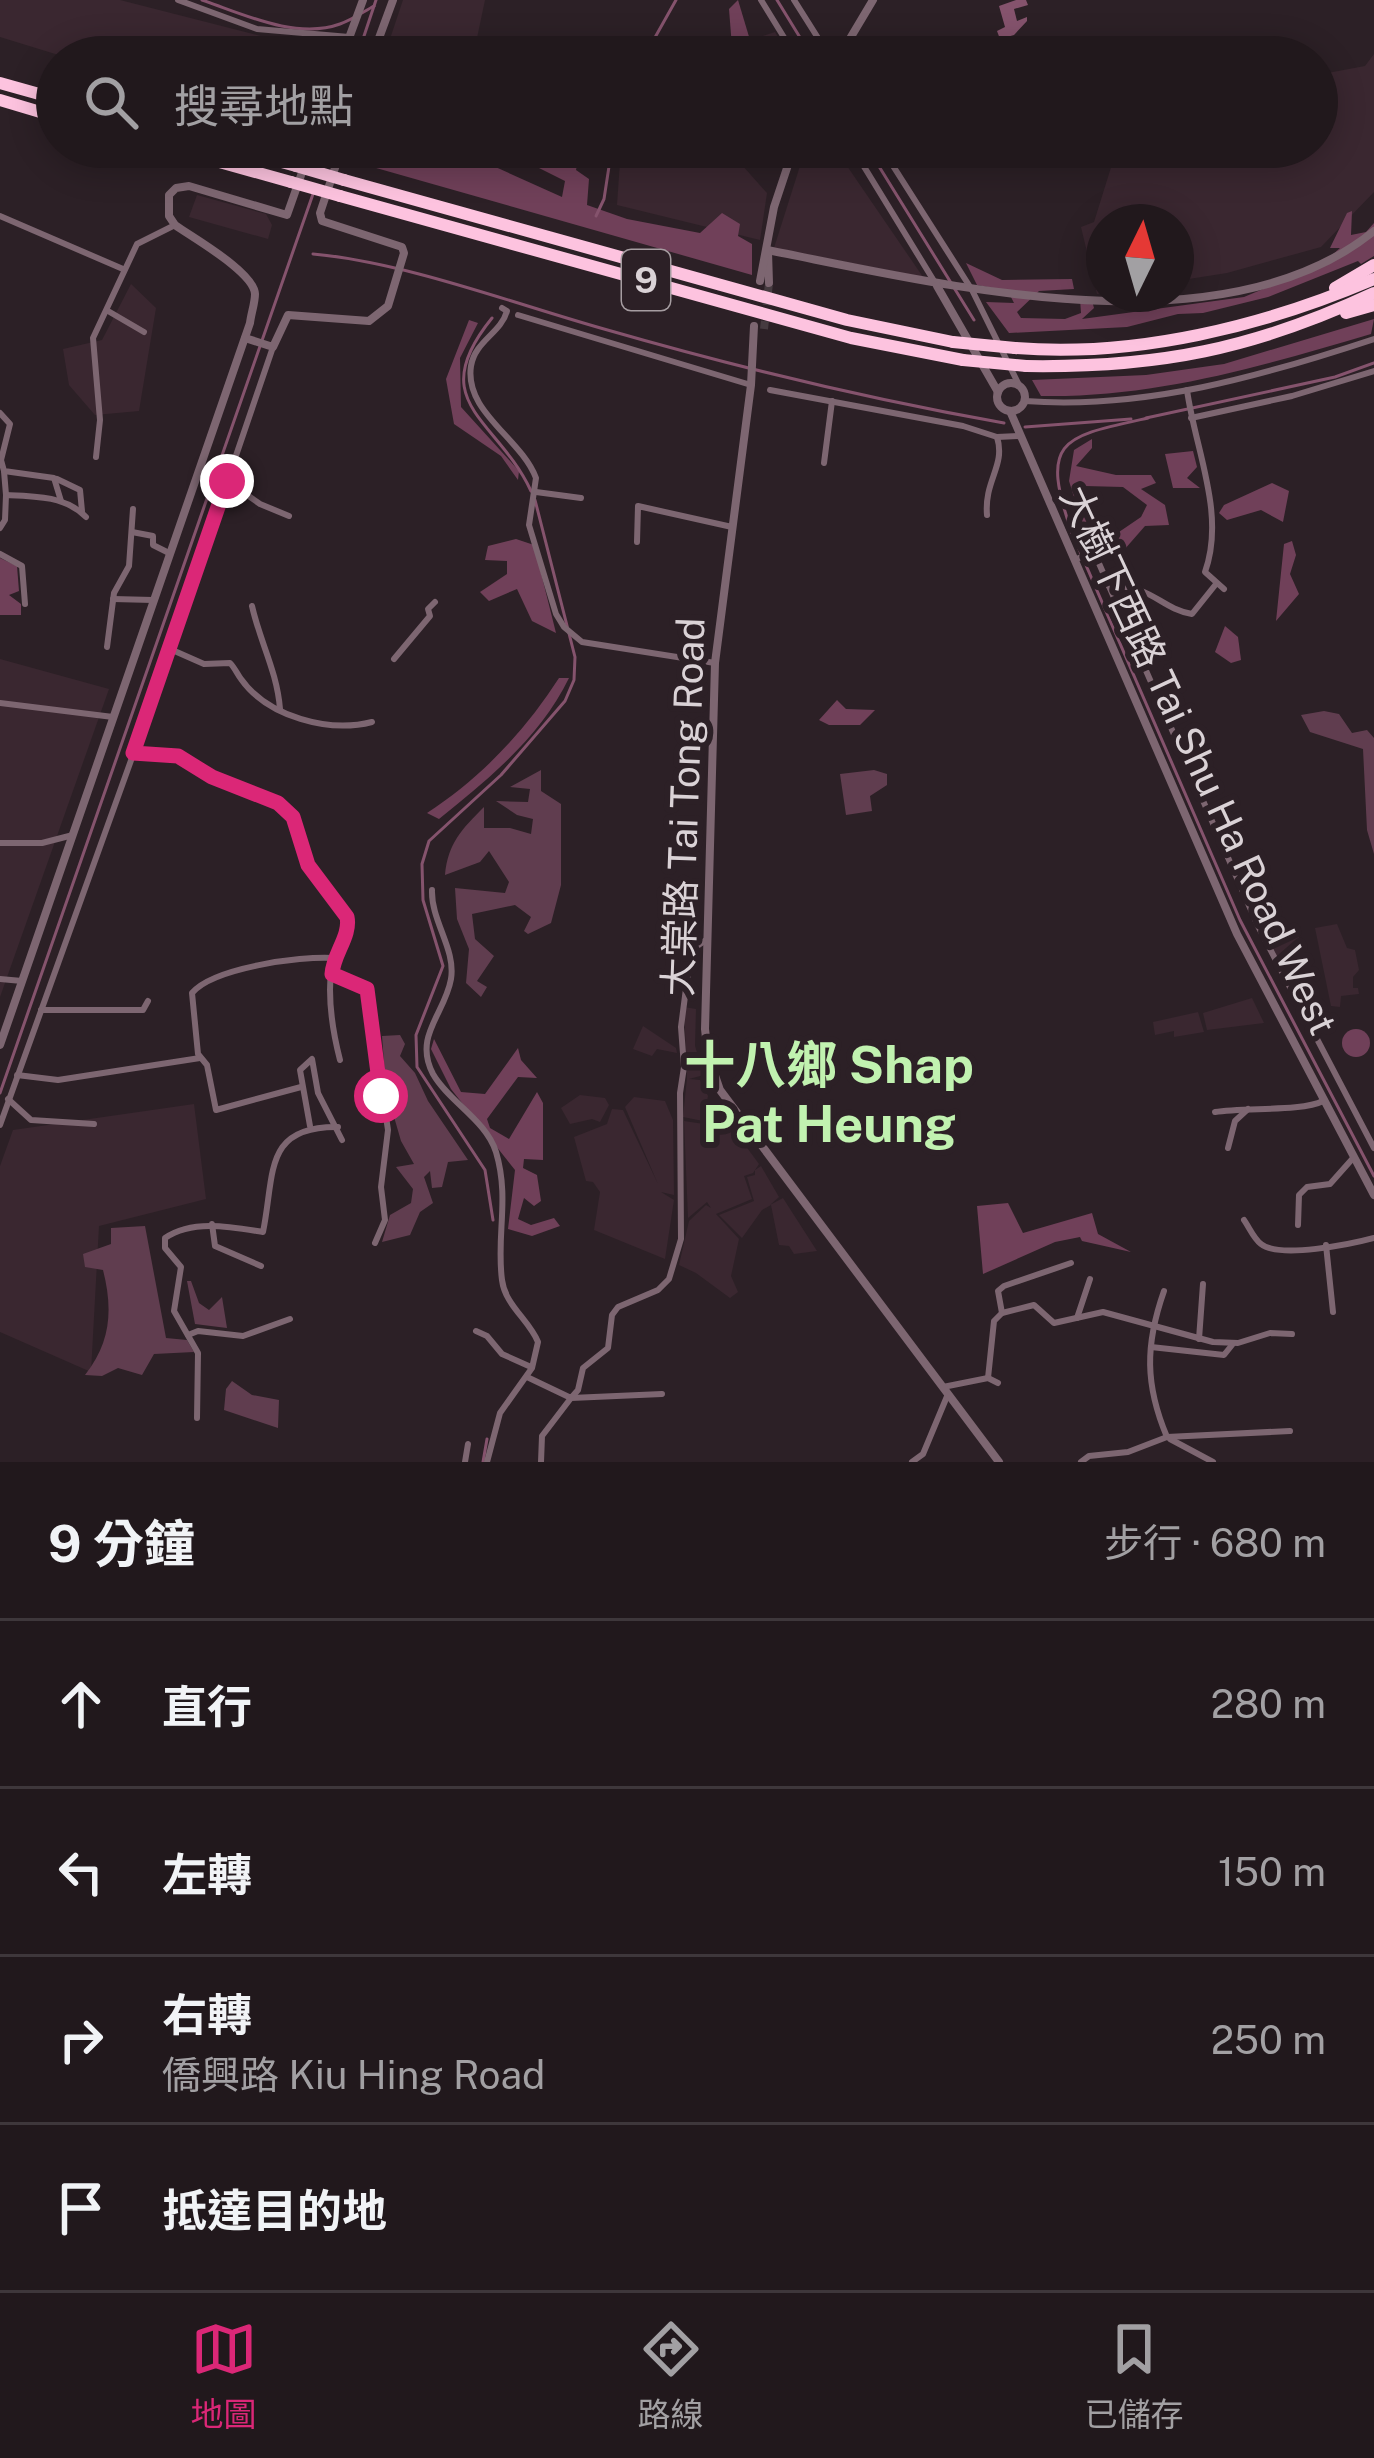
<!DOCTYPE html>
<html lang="zh-TW">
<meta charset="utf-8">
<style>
body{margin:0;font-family:"Public Sans","Noto Sans TC",sans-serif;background:#292125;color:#f1f3f6}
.compass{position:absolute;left:1086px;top:204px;width:108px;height:108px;border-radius:50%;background:#21181c;box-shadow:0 6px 30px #0003;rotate:5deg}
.stop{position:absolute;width:36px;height:36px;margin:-27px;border:9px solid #db2777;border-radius:50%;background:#fff}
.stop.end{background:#db2777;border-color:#fff;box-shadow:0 3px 12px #0008}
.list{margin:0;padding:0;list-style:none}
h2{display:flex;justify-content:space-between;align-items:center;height:156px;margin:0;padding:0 48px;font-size:51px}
h2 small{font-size:39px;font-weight:400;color:#a2a0a3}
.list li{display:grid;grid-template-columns:78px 1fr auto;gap:36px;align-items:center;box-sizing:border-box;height:168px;padding:0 48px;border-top:3px solid #3e373b}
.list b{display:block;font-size:45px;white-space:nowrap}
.list p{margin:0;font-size:39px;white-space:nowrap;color:#a2a0a3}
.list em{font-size:39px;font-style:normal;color:#a2a0a3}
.icon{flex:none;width:66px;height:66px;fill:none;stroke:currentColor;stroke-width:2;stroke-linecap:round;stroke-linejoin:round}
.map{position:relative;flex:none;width:1374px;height:1462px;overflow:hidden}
.search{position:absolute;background:#21181c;box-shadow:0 6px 30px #0003;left:36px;right:36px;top:36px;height:132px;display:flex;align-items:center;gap:30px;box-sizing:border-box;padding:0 42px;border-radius:66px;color:#a2a0a3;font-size:45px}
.sheet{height:828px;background:#21181c}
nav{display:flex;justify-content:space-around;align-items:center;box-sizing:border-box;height:168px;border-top:3px solid #3e373b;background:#21181c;font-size:33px;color:#a2a0a3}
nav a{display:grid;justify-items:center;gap:6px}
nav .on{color:#db2777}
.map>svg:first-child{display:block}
.built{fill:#3a2730}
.green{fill:#603d4f}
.forest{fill:#704059}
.water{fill:#85536d}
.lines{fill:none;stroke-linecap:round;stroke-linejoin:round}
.stream{stroke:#85536d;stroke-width:3}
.tertiary-tunnel{stroke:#463b40;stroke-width:8;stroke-dasharray:8 4;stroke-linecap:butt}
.minor{stroke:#7d6671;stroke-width:6}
.tertiary{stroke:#7d6671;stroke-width:8}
.motorway{stroke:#fdc3df;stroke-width:12}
.motorway-bridge{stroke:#fdc3df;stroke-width:12}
.route{stroke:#db2777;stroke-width:15}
.labels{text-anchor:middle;stroke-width:12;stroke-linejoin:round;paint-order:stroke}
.shield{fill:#2c2026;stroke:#a69da1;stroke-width:3}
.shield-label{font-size:36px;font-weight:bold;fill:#dad2d6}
.street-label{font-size:39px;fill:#dad2d6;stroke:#2c2026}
.district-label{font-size:51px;font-weight:bold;fill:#c1f2b0;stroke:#2c2026}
</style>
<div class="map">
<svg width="1374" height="1462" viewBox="0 0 1374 1462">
<rect width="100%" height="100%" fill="#2c2026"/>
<!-- built -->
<g class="built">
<polygon points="0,0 120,0 331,54 329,57 65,57 0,37"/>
<polygon points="403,0 485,0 473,57 384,57"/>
<polygon points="775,32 790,57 766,57 750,40"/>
<polygon points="1374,54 1374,192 1321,247 1227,273 1176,281 1176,222 1104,222 1104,293 1097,294 1081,227 1094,222 1113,161 1168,147 1317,147 1317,75 1365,66"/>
<polygon points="400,147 504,147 503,162"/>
<polygon points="621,147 726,147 767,193 760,240 617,205"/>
<polygon points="806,147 834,147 923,277 774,248"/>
<polygon points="197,195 266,214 272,225 268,239 189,217"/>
<polygon points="131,284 156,308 139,411 95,415 69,385 63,349 102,340"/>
<polygon points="0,659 109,689 0,997"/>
<polygon points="1337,924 1347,948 1355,950 1359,970 1353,977 1353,988 1358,988 1359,994 1341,996 1340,1007 1331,1006 1315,928"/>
<polygon points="1298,928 1301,956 1291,959 1296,973 1282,971 1264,931"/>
<polygon points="1252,998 1264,1023 1207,1030 1203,1013"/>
<polygon points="684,1007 696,1009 695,1046 704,1075 689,1079 700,1080 708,1096 703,1121 683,1117 687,1078"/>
<polygon points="1198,1012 1204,1032 1174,1037 1174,1031 1155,1035 1153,1022"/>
<polygon points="643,1026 676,1048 677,1053 657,1049 652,1056 633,1049"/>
<polygon points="580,1095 605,1098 609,1105 600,1122 592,1119 570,1124 561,1108"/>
<polygon points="634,1097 665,1101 673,1120 674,1195 661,1192 674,1200 665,1259 594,1230 600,1192 593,1182 586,1181 574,1137 607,1124 612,1109 623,1110 658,1184 625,1107"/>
<polygon points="709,1101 724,1120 713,1134 728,1122 759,1164 753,1173 744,1176 752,1199 716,1214 739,1239 731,1276 738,1292 730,1298 696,1273 679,1265 689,1221 706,1205 711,1208 707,1202 688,1218 684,1121 704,1124"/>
<polygon points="194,1104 206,1199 99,1226 91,1372 0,1332 0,1166 13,1130"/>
<polygon points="761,1166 779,1197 770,1205 783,1198 817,1251 794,1254 789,1246 779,1245 771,1205 762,1210 742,1238 719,1215 754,1201 747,1177 755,1175 755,1170"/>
</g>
<!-- green -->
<g class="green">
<polygon points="1324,711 1339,714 1352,733 1367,730 1374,738 1374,854 1367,830 1363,749 1310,732 1301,715"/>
<path d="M 541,770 L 541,791 L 561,804 L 561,885 L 551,923 L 528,934 L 524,931 L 531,917 L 515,905 L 472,914 L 475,939 L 494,956 L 477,981 L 487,987 L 481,997 L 466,983 L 469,949 L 457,919 L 455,888 L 505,893 L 509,882 L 489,851 L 480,862 L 445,875 C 448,843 462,829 484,807 L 484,828 L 510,828 L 531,834 L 533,819 L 517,815 L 496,801 L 528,802 L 530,789 L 510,787 Z"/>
<polygon points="874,770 887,774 887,785 870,796 872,811 846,815 840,774"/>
<polygon points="400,1035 405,1044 400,1056 415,1073 428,1101 468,1160 448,1162 442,1187 432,1188 430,1171 424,1177 433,1203 420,1212 410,1235 382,1242 390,1215 411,1203 413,1189 396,1167 414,1164 401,1141 386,1089 382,1036"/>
<path d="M 145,1226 L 166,1338 L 187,1340 L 194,1352 L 154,1354 L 142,1375 L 118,1368 L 102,1376 L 85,1375 C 111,1342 113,1309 103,1270 L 85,1267 L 83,1254 L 111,1244 L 111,1228 Z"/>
<polygon points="187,1281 191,1281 199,1303 209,1310 222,1297 227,1328 195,1324"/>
<polygon points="232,1381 252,1395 279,1400 278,1428 224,1410 226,1389"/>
</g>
<!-- forest -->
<g class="forest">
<polygon points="738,0 750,40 732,47 729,9"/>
<polygon points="351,147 419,162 471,156 562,197 565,181 533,165 543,147 581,147 576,170 589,179 587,205 627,219 700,233 722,213 740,224 738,236 752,244 752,275 348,160"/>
<polygon points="1352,211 1351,235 1366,232 1374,223 1374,256 1361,264 1358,261 1268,297 1203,313 1178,314 1127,327 1009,333 986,302 1014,303 1008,291 977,285 966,263 1002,280 1072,279 1074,289 1039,291 1017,312 1021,318 1065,319 1081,313 1080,299 1091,297 1094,308 1082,319 1244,297 1322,264 1340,248 1330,248 1347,213"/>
<path d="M 1374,319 L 1371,334 C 1262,366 1156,398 1041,396 L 1032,380 L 1146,375 L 1224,364 Z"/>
<polygon points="469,320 478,323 460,358 461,407 519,471 518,480 501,456 454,424 446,379"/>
<polygon points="1092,439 1092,448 1076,466 1116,475 1151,475 1156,483 1141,489 1165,505 1169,525 1145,526 1124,550 1108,553 1119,532 1141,517 1147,505 1123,487 1085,486 1092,522 1084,529 1069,481 1074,450"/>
<polygon points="1193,451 1197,467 1187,478 1200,488 1173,488 1165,454"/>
<polygon points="1272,483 1289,491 1283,522 1261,510 1227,520 1219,513 1224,505"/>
<polygon points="516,539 534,545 556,633 532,621 517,589 489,601 480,592 507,574 507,561 485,560 488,546"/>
<polygon points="1292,541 1296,555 1290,574 1299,594 1276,621 1284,544"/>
<polygon points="0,558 17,566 19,591 9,595 21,604 21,615 0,615"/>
<polygon points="1225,626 1238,637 1241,660 1231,663 1215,652"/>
<path d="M 559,678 L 569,678 C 541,736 489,779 439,819 L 427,813 C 481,778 525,731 559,678 Z"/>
<polygon points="837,700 846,709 875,710 860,725 829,725 819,720"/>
<circle cx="1356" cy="1043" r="14"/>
<polygon points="434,1039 461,1092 485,1094 518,1048 521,1060 537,1078 518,1077 487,1119 490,1128 509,1139 537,1092 543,1103 543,1160 524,1159 523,1168 537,1175 541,1201 534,1206 524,1198 518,1219 531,1225 554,1218 560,1226 532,1236 508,1229 515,1170 451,1089 431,1049"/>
<polygon points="1008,1203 1023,1233 1092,1213 1098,1234 1131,1252 1082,1241 1080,1237 1055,1242 983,1274 977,1206"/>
</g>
<!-- water -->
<polygon class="water" points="1016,0 1026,0 1028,5 1014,9 1017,21 1027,17 1027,21 1014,35 1000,39 997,31 1005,27 999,6"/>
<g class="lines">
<!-- stream -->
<g class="stream">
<path d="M 202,0 C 243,14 296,40 340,24 C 352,20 363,12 374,6"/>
<polyline points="777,0 812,57"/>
<polyline points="357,57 376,0"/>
<polyline points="644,57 676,0"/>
<polyline points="867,147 974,320"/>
<polyline points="321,167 328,147"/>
<polyline points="596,216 604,199 612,147"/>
<path d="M 313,254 C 404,262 515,304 604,329 C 736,367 868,399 1004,423"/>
<path d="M 492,318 C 423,403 497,418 531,491"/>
<polyline points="1146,418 1335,377 1374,363"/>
<path d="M 1148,418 C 1062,437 1039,439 1072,533 L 1240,920 L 1374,1176"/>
<polyline points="1025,427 1131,419"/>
<polyline points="0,1093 313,194"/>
<polyline points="493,1220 485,1170 417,1067 416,1035 443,966 423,900 422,864 429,841 501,775 565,701 574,680 575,657 535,500"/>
<polyline points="483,1462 487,1439"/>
</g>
<!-- tertiary-tunnel -->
<polyline class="tertiary-tunnel" points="764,329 769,283"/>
<!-- minor -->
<g class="minor">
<polyline points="178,0 257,29 349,37"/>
<polyline points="761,0 796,57"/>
<polyline points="794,0 830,57"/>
<polyline points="852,147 934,281"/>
<polyline points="881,147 972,290 1019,385"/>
<polyline points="0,216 123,269"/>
<path d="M 502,308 L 507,311 C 501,333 475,341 471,366 C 464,412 521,438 536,478 L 529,525 L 556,614 L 564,627 L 582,642 L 715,663"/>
<polyline points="108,311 144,332"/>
<polyline points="518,315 751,385"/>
<polyline points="770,390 963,426 997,437 1019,436"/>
<path d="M 1187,390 C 1195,449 1226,514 1205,572 L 1224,589"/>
<path d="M 1025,401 C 1144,410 1262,376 1374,339"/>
<polyline points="0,413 10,424 1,460 4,471 54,478 61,501"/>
<polyline points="1191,418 1292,396 1374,371"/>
<polyline points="96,457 100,420 93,338 137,244 175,225"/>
<polyline points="824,463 832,401"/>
<polyline points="4,471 6,495"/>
<polyline points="57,479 80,490 82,511"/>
<polyline points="227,481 260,504 289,516"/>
<polyline points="536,492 581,498"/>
<path d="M 987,515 C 984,480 1006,466 997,437"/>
<path d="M 0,528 L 5,520 L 6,495 C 34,496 66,496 86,517"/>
<polyline points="132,532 153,536 153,545 169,553"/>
<polyline points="637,542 638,506 732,527"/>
<polyline points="0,554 22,566 25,604"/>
<polyline points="1074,560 1094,552 1258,926 1374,1148"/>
<path d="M 1109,586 C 1153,585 1159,608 1192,614 L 1216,584"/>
<polyline points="113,599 153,600"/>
<path d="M 252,606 C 260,642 277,671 280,709"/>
<polyline points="107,647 114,593 129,566 133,509"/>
<path d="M 170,649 L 204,664 L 230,663 C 235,668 237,674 241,679 C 268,717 329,733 372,722"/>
<polyline points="394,659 430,616 428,609 435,602"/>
<polyline points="0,703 113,717"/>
<path d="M 133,753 L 178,756 L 212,777 L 278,803 L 293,817 L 308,865 L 347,917 C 350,935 335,945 332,963 C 327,995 332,1029 340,1060"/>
<polyline points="0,843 42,843 73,835"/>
<path d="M 432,890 C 431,921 456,949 451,979 C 445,1014 413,1036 433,1074 C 449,1102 486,1120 496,1152 C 510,1199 496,1235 502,1280 C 505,1305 529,1320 538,1342 L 532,1368 L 500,1413 L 487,1462"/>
<polyline points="331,975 367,989 388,1130 381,1187 385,1220 375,1243"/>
<polyline points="0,979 22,981"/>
<polyline points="41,1010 143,1010 148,1001"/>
<polyline points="17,1075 58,1080 200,1058"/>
<path d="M 301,1087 L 216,1110 L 207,1065 L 198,1054 L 192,993 C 213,968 299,956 333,958"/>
<polyline points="8,1099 31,1120 94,1124"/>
<path d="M 1215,1112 C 1244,1107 1302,1112 1323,1101"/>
<polyline points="0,1125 152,702 273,347"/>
<polyline points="310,1126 300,1070 312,1059 318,1093 342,1140"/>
<polyline points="1228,1148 1235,1121 1248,1109"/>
<path d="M 1244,1220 C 1249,1227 1254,1239 1261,1244 C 1279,1259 1352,1244 1374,1238"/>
<polyline points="212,1224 215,1246 261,1266"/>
<polyline points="1298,1225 1299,1195 1307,1187 1330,1184 1354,1157"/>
<polyline points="1326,1245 1333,1312"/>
<path d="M 1164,1291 C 1145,1345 1145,1385 1167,1437"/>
<polyline points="1002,1313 998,1291 1004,1286 1071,1263"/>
<polyline points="1077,1318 1090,1279"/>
<polyline points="476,1331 487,1336 502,1354 531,1367"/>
<polyline points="188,1335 198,1331 243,1336 290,1319"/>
<polyline points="1199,1339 1203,1284"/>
<polyline points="1151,1347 1224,1355 1232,1345"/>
<polyline points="527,1377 571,1398 578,1390 583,1368 608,1348 612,1315 618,1307 658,1290 669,1279 681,1239 680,1093 684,1067 681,1027 691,950 706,940"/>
<polyline points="988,1378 994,1321 1002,1313 1034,1305 1054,1323 1103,1312 1213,1342 1238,1343 1270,1333 1292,1334"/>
<polyline points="943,1387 988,1378 998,1383"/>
<path d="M 197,1418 L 198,1353 L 174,1311 L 181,1267 L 165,1248 L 165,1238 C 193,1219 232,1227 263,1232 C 275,1174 263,1126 338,1127"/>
<polyline points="1170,1439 1213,1462"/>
<polyline points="465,1462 468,1444"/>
<polyline points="541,1462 542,1436 571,1398 662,1394"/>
<polyline points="912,1462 923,1454 948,1394"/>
<polyline points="1081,1462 1089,1456 1128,1452 1167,1437 1290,1431"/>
</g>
<!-- tertiary -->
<g class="tertiary">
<polyline points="342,57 363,0"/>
<polyline points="372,57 393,0"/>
<polyline points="839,57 873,0"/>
<path d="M 767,250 C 942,284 1221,355 1374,231"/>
<polyline points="768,252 769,283"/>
<polyline points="760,281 774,207 794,147"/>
<polyline points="937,286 998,392"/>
<polyline points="754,326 751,385 715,663 705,1029 708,1055 720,1090 999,1462"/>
<polyline points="245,338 273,347 288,315 369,321 388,306 404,253 402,247 322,221 320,213 342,147"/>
<circle cx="1011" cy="397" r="14"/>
<polyline points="1010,411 1237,934 1374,1195"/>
<path d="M 0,1045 L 250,323 C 251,314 255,303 255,294 C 254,272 193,238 175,225 L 169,216 L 169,195 L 176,188 L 189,186 L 287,215 L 311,147"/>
</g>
<!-- motorway -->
<g class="motorway">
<polyline points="0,83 57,99"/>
<polyline points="0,100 57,117"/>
<polyline points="166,147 291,182"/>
<polyline points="228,147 296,166"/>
<polyline points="344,180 847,320 953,342"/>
<polyline points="340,196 851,338 963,360"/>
<polyline points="1335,288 1374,265"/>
<polyline points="1346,313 1374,305"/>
<path d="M 1015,348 C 1136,358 1264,326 1374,279"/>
<path d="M 1026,366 C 1158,368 1254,349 1374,293"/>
</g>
<!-- motorway-bridge -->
<g class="motorway-bridge">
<polyline points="296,166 344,180"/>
<polyline points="291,182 340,196"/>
<polyline points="953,342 1015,348"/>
<polyline points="963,360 1026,366"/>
</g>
</g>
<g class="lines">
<!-- route -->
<path class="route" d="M 227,481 L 133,753 L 178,756 L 212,777 L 278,803 L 293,817 L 308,865 L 347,917 C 351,936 333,954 332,974 L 367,989 L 381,1096"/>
</g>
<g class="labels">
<!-- shield labels -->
<rect class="shield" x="622" y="250" width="48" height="60" rx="9"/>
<g class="shield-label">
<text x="646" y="293">9</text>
</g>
<!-- street labels -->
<g class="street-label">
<text transform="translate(1199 760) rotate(65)" y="14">大樹下西路 Tai Shu Ha Road West</text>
<text transform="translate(684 807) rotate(-88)" y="14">大棠路 Tai Tong Road</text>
</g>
<!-- district labels -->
<g class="district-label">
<text x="829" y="1083">十八鄉 Shap<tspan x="829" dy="59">Pat Heung</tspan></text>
</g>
</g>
</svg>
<svg class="compass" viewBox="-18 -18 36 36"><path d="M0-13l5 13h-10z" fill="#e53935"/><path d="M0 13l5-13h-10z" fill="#a2a0a3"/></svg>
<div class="stop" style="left:381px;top:1096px"></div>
<div class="stop end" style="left:227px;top:481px"></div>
<div class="search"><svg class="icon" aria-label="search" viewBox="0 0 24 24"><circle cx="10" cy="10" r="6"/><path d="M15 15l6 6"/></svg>搜尋地點</div>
</div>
<section class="sheet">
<h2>9 分鐘<small>步行 · 680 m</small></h2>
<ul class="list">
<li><svg class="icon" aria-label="ahead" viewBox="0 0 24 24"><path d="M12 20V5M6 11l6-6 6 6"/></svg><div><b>直行</b></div><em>280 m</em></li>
<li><svg class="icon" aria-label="left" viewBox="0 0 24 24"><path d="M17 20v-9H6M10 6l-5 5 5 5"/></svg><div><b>左轉</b></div><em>150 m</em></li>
<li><svg class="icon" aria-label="right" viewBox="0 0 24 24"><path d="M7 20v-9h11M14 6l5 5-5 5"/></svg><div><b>右轉</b><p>僑興路 Kiu Hing Road</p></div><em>250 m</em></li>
<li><svg class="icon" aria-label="arrive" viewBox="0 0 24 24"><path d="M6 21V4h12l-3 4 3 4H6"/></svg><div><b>抵達目的地</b></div></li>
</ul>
</section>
<nav>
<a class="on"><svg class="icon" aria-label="map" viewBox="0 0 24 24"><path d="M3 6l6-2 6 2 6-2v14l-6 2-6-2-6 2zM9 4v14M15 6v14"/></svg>地圖</a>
<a><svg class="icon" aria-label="directions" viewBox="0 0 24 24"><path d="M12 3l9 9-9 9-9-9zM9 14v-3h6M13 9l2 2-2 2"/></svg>路線</a>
<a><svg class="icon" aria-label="saved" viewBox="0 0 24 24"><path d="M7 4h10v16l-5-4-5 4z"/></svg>已儲存</a>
</nav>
